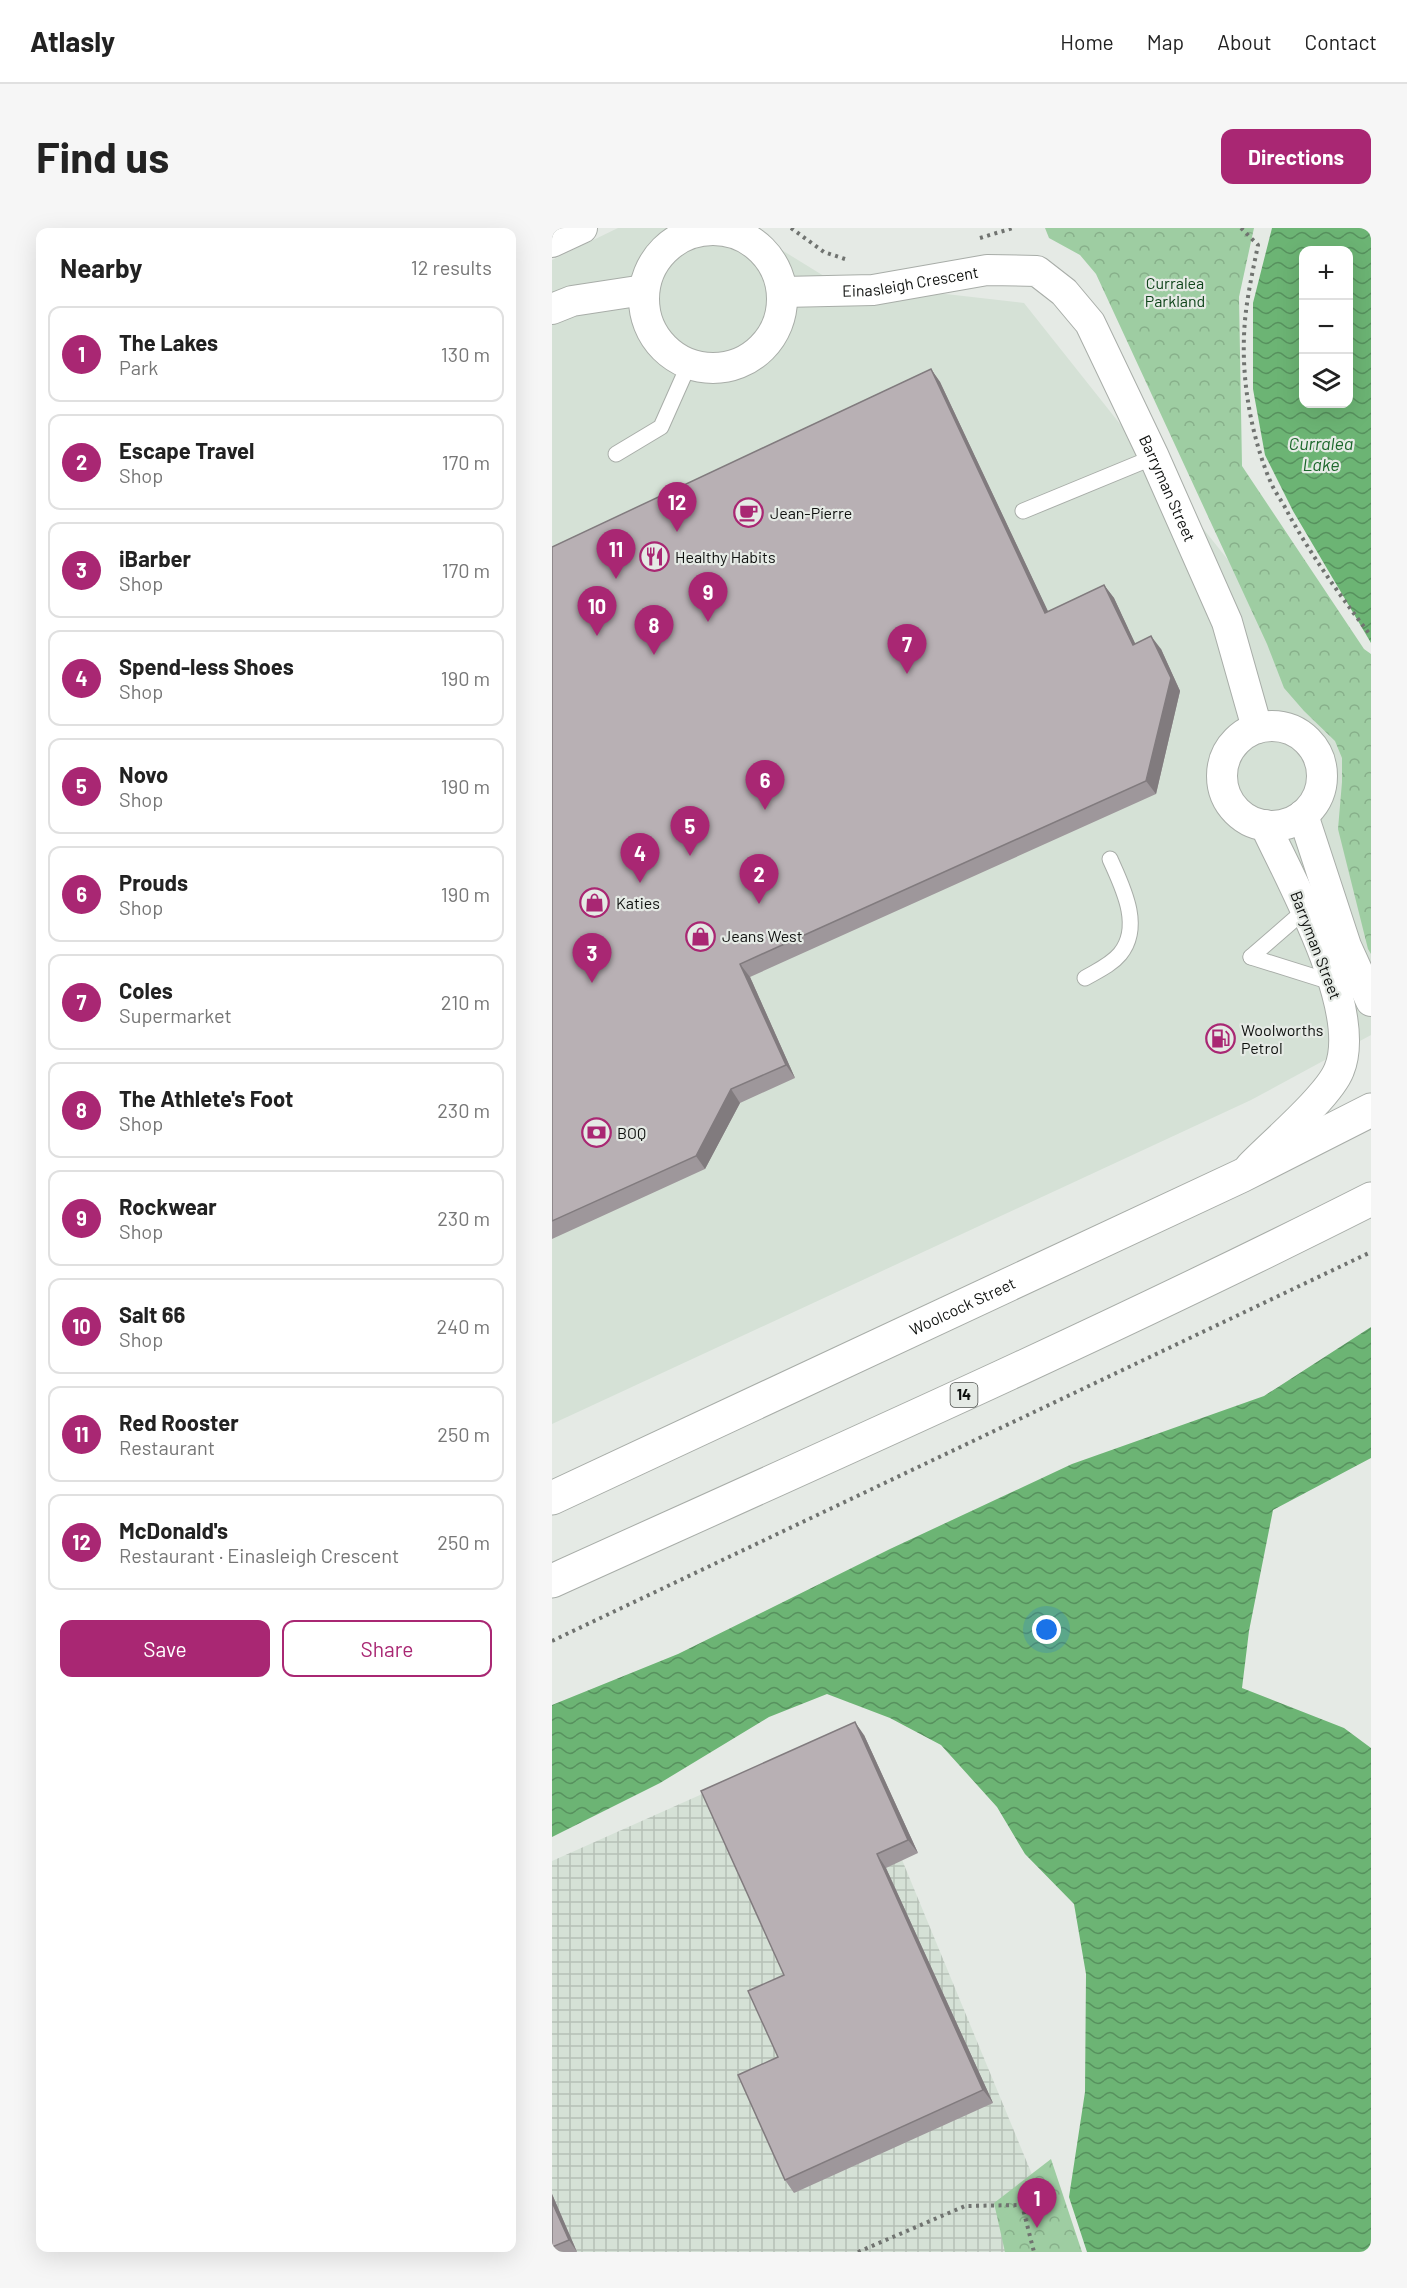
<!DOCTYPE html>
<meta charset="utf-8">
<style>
body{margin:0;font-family:Barlow,sans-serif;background:#f6f6f6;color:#222}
.controls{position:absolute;right:18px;top:18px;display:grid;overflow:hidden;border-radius:12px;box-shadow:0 6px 24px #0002}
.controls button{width:54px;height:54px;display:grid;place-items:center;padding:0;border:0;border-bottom:2px solid #e0e0e0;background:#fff;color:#222;font:30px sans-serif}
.you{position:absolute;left:495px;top:1402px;width:21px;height:21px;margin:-15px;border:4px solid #fff;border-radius:50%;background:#1a73e8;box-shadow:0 0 0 9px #1a73e833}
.badge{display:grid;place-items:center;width:39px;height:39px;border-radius:50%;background:#a92773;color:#fff;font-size:20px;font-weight:700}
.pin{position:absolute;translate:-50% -50px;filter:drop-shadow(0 2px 3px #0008)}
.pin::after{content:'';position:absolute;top:32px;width:21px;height:18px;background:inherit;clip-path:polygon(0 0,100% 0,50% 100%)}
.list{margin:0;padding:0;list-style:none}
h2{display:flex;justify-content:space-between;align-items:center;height:78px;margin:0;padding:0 24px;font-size:26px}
h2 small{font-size:20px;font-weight:400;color:#767676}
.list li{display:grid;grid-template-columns:39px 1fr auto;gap:18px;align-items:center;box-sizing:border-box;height:96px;margin:0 12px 12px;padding:0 12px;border:2px solid #e0e0e0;border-radius:12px}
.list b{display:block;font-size:22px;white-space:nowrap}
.list p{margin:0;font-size:20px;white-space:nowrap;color:#767676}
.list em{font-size:20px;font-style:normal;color:#767676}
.actions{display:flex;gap:12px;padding:18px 24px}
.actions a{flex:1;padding:14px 0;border:2px solid #a92773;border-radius:12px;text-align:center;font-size:21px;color:#a92773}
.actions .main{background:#a92773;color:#fff}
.icon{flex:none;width:33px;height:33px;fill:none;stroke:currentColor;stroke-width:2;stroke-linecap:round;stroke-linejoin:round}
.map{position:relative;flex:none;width:819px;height:2024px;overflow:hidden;border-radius:12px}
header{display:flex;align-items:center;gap:36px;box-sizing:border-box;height:84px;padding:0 30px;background:#fff;border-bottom:2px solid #e0e0e0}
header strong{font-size:28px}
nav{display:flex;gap:33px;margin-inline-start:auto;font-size:21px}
.intro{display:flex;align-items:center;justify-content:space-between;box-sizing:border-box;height:144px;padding:0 36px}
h1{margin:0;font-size:42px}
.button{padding:15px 27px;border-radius:12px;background:#a92773;color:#fff;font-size:21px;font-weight:700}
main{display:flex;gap:36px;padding:0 36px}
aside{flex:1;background:#fff;border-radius:12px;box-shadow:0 6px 24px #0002}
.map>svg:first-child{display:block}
.built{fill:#d5e1d6}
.industrial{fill:url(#industrial-grid)}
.forest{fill:url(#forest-crowns)}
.water{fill:url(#water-waves);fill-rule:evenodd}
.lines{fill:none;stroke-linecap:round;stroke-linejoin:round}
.lane-casing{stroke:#a8ada8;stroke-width:17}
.street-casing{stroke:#a8ada8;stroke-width:32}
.primary-casing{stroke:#a8ada8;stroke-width:35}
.path{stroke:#707370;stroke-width:4;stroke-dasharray:3 4.5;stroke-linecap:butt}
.lane{stroke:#fff;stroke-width:15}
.street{stroke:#fff;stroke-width:30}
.primary{stroke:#fff;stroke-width:33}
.wall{fill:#9e979b}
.shaded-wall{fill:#817b7e}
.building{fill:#b8b0b4;stroke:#817b7e;stroke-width:1.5}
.labels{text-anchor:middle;stroke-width:4.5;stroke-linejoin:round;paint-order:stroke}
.shield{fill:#e5eae5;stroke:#4e514e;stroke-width:1.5}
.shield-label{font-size:15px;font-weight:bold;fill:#0e100e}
.street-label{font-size:16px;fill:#0e100e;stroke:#e5eae5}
.park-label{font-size:16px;fill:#0f441a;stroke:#e5eae5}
.poi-label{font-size:16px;fill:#0e100e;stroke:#e5eae5;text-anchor:start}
.water-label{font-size:18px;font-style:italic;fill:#1c682c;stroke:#e5eae5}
</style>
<header>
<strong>Atlasly</strong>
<nav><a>Home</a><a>Map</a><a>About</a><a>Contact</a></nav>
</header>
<div class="intro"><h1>Find us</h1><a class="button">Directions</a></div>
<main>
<aside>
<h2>Nearby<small>12 results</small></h2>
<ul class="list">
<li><span class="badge">1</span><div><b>The Lakes</b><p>Park</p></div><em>130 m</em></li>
<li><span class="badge">2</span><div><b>Escape Travel</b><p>Shop</p></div><em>170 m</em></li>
<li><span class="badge">3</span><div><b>iBarber</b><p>Shop</p></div><em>170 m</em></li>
<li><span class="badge">4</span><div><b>Spend-less Shoes</b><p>Shop</p></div><em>190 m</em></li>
<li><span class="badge">5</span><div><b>Novo</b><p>Shop</p></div><em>190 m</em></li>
<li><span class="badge">6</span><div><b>Prouds</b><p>Shop</p></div><em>190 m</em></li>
<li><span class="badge">7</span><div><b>Coles</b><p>Supermarket</p></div><em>210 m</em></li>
<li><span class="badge">8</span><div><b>The Athlete's Foot</b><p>Shop</p></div><em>230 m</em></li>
<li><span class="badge">9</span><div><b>Rockwear</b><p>Shop</p></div><em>230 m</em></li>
<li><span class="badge">10</span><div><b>Salt 66</b><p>Shop</p></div><em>240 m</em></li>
<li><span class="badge">11</span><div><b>Red Rooster</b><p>Restaurant</p></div><em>250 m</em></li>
<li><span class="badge">12</span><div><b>McDonald's</b><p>Restaurant · Einasleigh Crescent</p></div><em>250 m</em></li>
</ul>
<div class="actions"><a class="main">Save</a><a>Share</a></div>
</aside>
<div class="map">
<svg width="819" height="2024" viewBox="0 0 819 2024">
<defs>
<pattern id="industrial-grid" width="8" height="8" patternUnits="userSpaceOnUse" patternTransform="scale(1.5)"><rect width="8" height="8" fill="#d5e1d6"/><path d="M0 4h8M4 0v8" fill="none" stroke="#b6c0b6"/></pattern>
<pattern id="forest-crowns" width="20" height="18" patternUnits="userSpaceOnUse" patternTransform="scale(1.5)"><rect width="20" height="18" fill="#9ecda2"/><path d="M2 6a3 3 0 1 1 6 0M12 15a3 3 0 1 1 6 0" fill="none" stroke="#87af8a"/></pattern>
<pattern id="water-waves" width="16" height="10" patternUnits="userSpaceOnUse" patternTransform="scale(1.5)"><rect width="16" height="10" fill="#6cb474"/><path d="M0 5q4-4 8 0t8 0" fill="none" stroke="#57915e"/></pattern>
</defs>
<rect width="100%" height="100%" fill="#e5eae5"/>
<!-- built -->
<polygon class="built" points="66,0 194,0 280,53 472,75 819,512 819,807 699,872 0,1196 0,32"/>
<!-- industrial -->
<polygon class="industrial" points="296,1501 512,2024 0,2024 0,1633"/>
<!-- forest -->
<g class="forest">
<polygon points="493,0 702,0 687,69 690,238 812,421 819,426 819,726 816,721 786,601 790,554 790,530 783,513 752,483 732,460 715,416 544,46 528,27 497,10"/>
<polygon points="499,1931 530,2024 453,2024 442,1975"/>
</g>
<!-- water -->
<g class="water">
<path d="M 720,0 L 819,0 L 819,415 L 741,283 L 713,227 L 701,161 L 701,75 ZM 796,22 L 796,176 L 752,176 L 752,22 Z"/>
<polygon points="819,1099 819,1230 721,1282 697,1403 690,1460 792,1500 819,1520 819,2024 535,2024 517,1969 533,1864 534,1746 522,1676 473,1626 445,1579 389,1517 338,1490 275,1466 217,1489 108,1555 0,1609 0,1477 126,1426 338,1321 520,1236 712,1168"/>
</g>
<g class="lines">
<defs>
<g id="lane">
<polyline points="64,226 109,199 137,136"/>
<polyline points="471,283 602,229"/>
<polyline points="699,729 782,755"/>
<polyline points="699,729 753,682"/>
<path d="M 533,750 C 545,743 559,737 568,726 C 591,698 570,658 558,631"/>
</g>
<g id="street">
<circle cx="161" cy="71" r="69"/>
<polyline points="0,14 30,0"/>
<path id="s1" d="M 231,64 L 321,62 L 435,42 L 485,43 L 512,64 L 538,95 L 602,229 L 675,394 L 705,500"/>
<polyline points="0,81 20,73 92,62"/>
<circle cx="720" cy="548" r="50"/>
<polyline points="751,587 794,718 819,773"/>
<path d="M 698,939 C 719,917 777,868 787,842 C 812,782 739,653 713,597"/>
</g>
<g id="primary">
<path id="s2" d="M 0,1270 L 689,948 L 819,882"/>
<path d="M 0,1353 C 274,1229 550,1107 819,971"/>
</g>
</defs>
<!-- lane casing -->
<use href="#lane" class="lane-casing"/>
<!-- street casing -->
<use href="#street" class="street-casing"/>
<!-- primary casing -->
<use href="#primary" class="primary-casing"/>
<!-- path -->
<g class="path">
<polyline points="239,0 272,24 293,31"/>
<path d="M 689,0 L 706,17 C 700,47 693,77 692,108 C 690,156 700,211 719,255 C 724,266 732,276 737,287 C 761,330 789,369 819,408"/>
<polyline points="428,10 461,0"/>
<polyline points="0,1413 819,1024"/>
<polyline points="306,2024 413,1978 470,1977 482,2024"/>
</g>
<!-- lane -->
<use href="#lane" class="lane"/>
<!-- street -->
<use href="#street" class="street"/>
<!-- primary -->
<use href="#primary" class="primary"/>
</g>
<!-- wall -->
<g class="wall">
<polygon points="379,141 388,154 496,384 552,357 562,370 583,416 609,421 628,463 604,566 198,749 243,850 188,875 153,941 0,1011 0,319"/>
<polygon points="312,1507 366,1625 334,1640 441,1875 242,1965 233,1952 226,1829 232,1747"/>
<polygon points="0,1966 25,2024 0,2024"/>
</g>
<!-- shaded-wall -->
<g class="shaded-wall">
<polygon points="379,141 388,154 503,398 493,385"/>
<polygon points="552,357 562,370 590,430 581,417"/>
<polygon points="599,408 609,421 628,463 604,566 594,553"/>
<polygon points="188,736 198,749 243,850 234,837"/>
<polygon points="179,861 188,875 153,941 144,928"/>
<polygon points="303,1494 312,1507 366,1625 356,1612"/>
<polygon points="325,1626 334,1640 441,1875 431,1862"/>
<polygon points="0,1966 25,2024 17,2012 0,1974"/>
</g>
<!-- building -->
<g class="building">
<polygon points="379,141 493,385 552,357 581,417 599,408 619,450 594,553 188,736 234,837 179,861 144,928 0,993 0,319"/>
<polygon points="303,1494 356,1612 325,1626 431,1862 233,1952 186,1847 226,1829 196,1763 232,1747 149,1563"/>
<polygon points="0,1974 17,2012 0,2019"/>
</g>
<!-- icons -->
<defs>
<symbol id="cafe-ring" viewBox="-11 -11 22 22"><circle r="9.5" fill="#e5eae5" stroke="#a92773" stroke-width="1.5"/><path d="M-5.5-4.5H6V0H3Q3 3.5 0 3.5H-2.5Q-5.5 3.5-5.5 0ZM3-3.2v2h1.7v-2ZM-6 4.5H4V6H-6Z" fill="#a92773"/></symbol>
<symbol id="restaurant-ring" viewBox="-11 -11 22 22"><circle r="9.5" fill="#e5eae5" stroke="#a92773" stroke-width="1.5"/><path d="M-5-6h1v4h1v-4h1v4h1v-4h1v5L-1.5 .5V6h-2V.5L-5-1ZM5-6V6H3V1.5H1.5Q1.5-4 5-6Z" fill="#a92773"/></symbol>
<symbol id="shop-ring" viewBox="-11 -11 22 22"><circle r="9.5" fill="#e5eae5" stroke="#a92773" stroke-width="1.5"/><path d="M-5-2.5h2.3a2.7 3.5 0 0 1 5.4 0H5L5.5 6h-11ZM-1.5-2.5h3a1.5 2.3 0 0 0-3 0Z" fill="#a92773"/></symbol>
<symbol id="fuel-ring" viewBox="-11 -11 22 22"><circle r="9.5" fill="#e5eae5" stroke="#a92773" stroke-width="1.5"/><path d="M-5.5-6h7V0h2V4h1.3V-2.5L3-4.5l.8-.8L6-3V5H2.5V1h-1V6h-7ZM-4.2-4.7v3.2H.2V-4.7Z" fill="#a92773"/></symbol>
<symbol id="bank-ring" viewBox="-11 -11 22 22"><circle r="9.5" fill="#e5eae5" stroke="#a92773" stroke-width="1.5"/><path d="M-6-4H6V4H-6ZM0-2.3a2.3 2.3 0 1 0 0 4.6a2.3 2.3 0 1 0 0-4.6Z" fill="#a92773"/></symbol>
</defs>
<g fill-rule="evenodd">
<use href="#cafe-ring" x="180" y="268" width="33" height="33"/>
<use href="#restaurant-ring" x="86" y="312" width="33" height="33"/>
<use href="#shop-ring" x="26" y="658" width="33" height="33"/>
<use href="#shop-ring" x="132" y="692" width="33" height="33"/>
<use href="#fuel-ring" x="652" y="794" width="33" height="33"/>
<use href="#bank-ring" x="28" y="888" width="33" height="33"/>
</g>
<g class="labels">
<!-- shield labels -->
<rect class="shield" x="398.5" y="1155" width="27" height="24" rx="4.5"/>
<g class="shield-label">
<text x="412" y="1172">14</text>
</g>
<!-- street labels -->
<g class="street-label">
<text dy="6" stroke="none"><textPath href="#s1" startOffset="128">Einasleigh Crescent</textPath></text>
<text dy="6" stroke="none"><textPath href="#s1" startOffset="513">Barryman Street</textPath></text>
<text transform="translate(764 717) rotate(69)" y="6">Barryman Street</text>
<text dy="6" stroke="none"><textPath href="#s2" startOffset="453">Woolcock Street</textPath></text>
</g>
<!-- park labels -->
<g class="park-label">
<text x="623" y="61">Curralea<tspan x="623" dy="18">Parkland</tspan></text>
</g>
<!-- poi labels -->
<g class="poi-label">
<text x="218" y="291">Jean-Píerre</text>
<text x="123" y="335">Healthy Habits</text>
<text x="64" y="681">Katies</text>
<text x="170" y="714">Jeans West</text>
<text x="689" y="808">Woolworths<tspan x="689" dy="18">Petrol</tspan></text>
<text x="65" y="911">BOQ</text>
</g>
<!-- water labels -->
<g class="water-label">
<text x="769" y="222">Curralea<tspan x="769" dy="21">Lake</tspan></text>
</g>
</g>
</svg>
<div class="controls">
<button>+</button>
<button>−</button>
<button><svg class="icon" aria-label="layers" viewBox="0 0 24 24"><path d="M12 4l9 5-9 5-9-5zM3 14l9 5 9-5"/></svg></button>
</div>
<div class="you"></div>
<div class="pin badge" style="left:485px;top:2000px">1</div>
<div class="pin badge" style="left:207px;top:676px">2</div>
<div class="pin badge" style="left:40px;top:755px">3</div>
<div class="pin badge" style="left:88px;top:655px">4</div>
<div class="pin badge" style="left:138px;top:628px">5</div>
<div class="pin badge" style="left:213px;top:582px">6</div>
<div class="pin badge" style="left:355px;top:446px">7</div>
<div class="pin badge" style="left:102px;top:427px">8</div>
<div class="pin badge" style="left:156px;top:394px">9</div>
<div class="pin badge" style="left:45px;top:408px">10</div>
<div class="pin badge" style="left:64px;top:351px">11</div>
<div class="pin badge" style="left:125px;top:304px">12</div>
</div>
</main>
